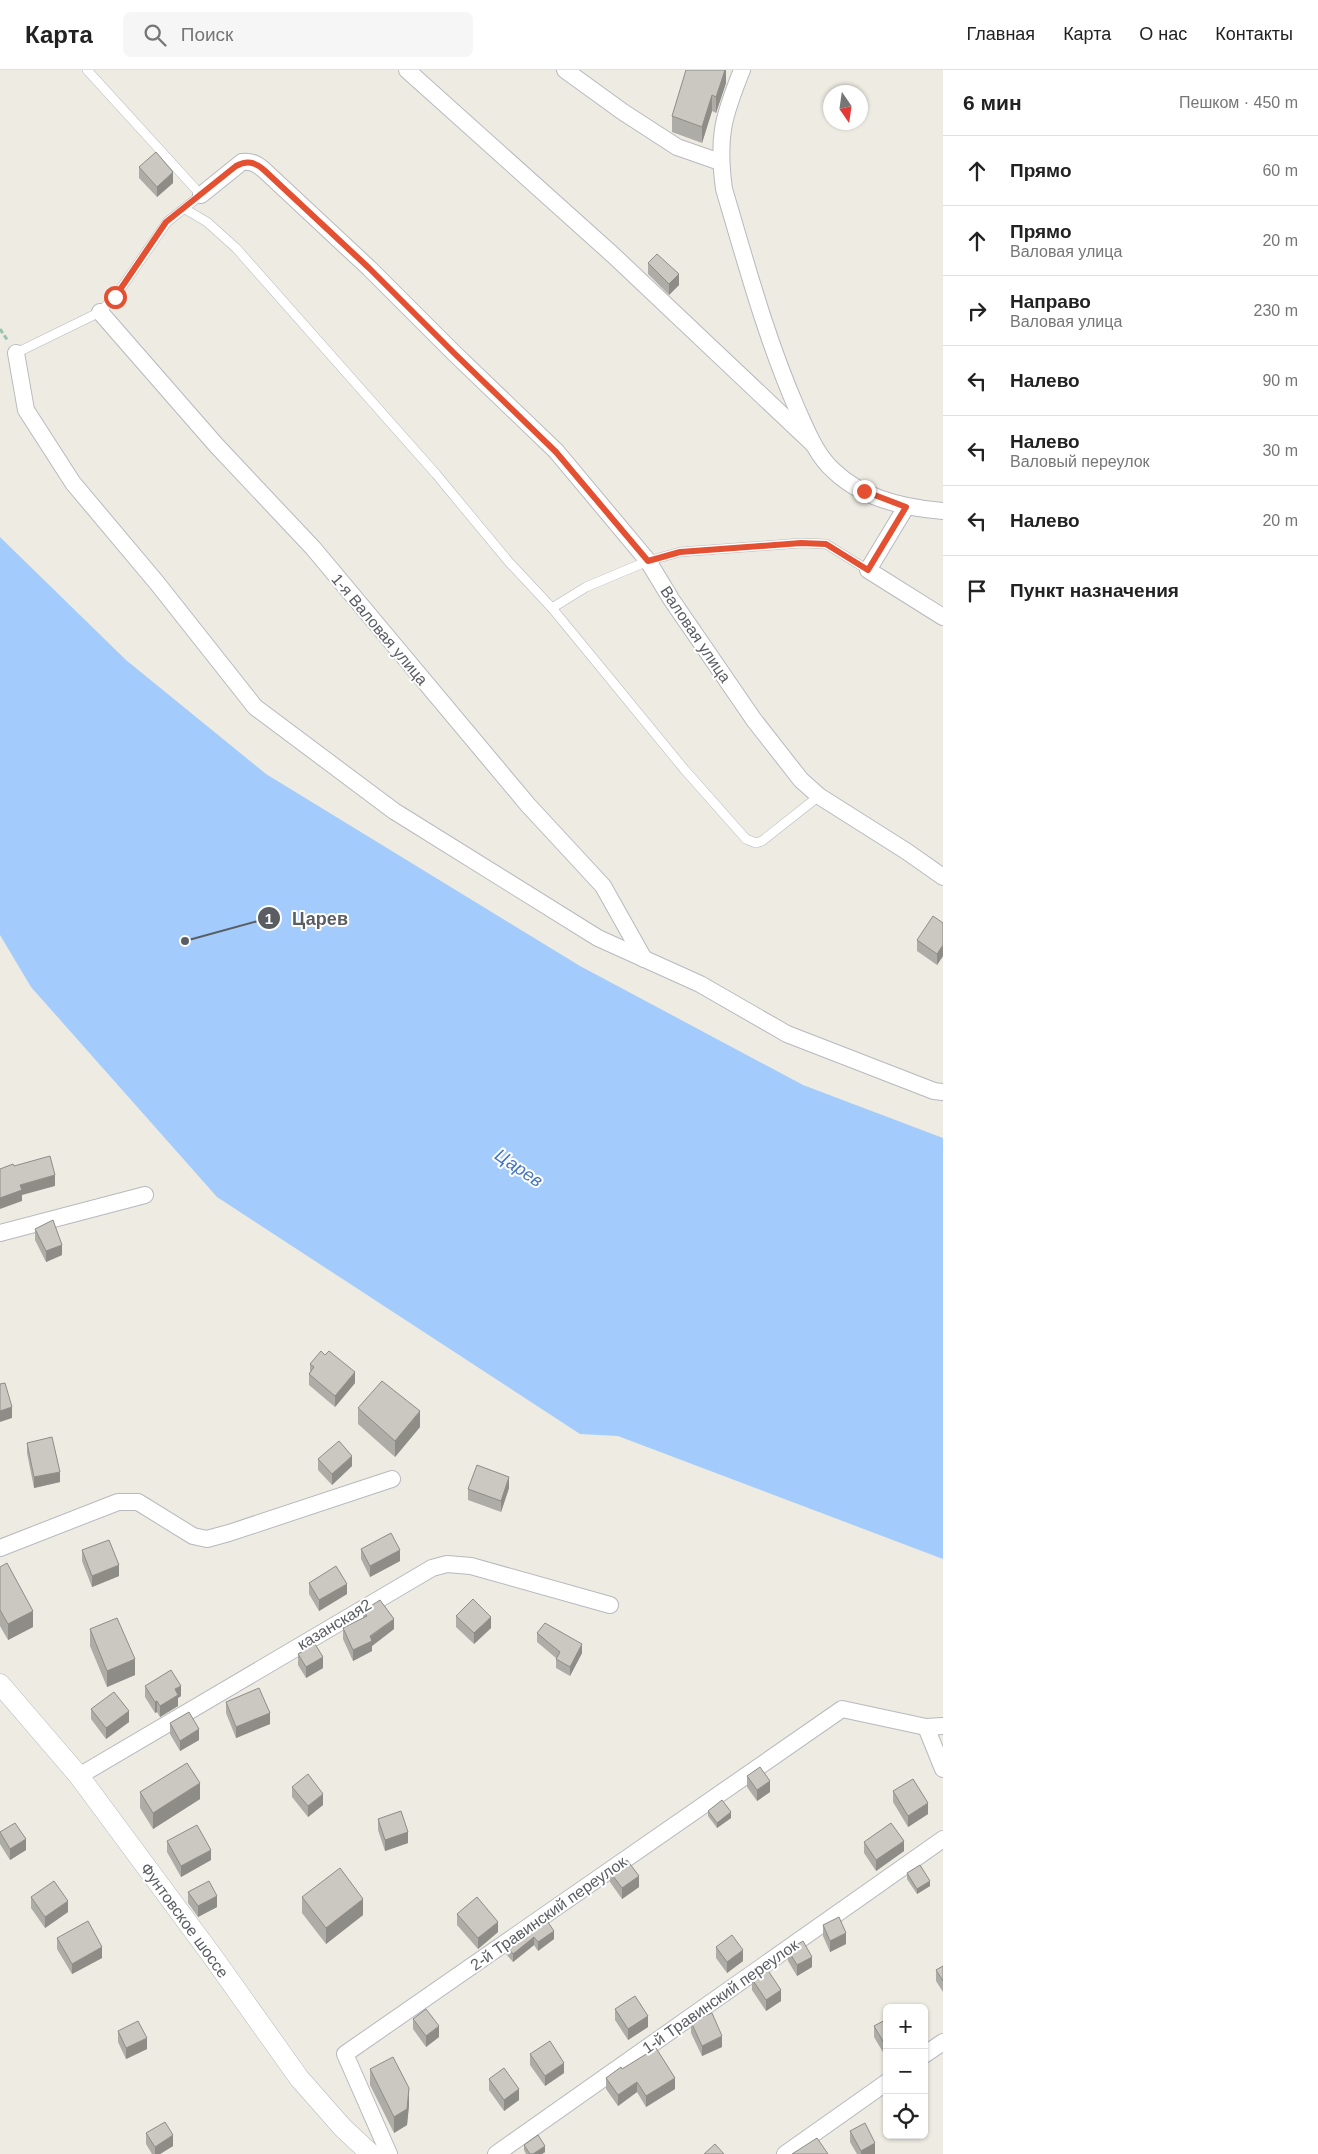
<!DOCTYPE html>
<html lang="ru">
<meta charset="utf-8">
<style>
body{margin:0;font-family:Helvetica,sans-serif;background:#f6f6f6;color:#222}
.controls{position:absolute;right:15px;bottom:15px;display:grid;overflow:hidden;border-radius:8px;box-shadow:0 1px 4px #0004}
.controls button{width:45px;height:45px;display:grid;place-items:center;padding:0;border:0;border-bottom:1px solid #e0e0e0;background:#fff;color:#222;font:25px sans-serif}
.compass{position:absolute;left:823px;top:15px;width:45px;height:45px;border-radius:50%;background:#fff;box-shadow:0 1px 4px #0004;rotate:167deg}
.stop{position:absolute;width:15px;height:15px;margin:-11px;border:4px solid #e35132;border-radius:50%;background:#fff}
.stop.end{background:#e35132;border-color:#fff;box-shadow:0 1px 5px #0008}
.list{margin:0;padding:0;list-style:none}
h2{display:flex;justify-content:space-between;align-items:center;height:65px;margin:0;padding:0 20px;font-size:21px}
h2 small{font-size:16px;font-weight:400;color:#767676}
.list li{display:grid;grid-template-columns:32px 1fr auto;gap:15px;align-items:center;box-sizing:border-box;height:70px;padding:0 20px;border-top:1px solid #e0e0e0}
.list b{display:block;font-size:19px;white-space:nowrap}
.list p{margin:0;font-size:16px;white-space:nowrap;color:#767676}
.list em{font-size:16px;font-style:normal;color:#767676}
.icon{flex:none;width:28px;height:28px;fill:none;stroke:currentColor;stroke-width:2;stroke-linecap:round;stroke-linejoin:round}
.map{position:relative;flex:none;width:943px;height:2084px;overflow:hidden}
header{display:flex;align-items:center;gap:30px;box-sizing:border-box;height:70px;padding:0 25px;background:#fff;border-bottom:1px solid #e0e0e0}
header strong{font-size:24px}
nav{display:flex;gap:28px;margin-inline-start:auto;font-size:18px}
.search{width:350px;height:45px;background:#f6f6f6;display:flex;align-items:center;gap:12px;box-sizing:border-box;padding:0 18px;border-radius:8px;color:#767676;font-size:19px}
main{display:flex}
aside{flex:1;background:#fff}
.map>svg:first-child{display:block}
.water{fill:#a3ccfc}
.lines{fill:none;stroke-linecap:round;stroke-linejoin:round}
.service-casing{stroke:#b7b9be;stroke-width:10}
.minor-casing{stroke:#b7b9be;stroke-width:18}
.tertiary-casing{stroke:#b7b9be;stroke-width:21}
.path{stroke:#98c4a9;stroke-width:3;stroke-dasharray:5 2.5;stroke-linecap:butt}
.service{stroke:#fff;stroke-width:9}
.minor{stroke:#fff;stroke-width:16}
.tertiary{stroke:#fff;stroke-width:20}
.wall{fill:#aeaca6}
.shaded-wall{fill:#8d8c87}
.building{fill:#cac8c1;stroke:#8d8c87}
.route{stroke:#e35132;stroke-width:6}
.labels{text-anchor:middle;stroke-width:4;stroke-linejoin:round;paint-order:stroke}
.street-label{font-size:16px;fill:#5a5d62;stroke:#fff}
.water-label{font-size:18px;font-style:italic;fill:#4675be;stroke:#fff}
.leader{fill:none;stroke:#5a5d62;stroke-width:2}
.callout-dot{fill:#5a5d62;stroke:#fff;stroke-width:2}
.mark-label{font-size:15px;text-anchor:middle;font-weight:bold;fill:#fff}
.callout-label{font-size:18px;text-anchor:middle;font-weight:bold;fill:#5a5d62;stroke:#fff;stroke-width:4;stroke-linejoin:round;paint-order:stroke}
</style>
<header>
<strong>Карта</strong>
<div class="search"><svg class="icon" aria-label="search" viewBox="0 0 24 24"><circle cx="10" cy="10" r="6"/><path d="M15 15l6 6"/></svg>Поиск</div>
<nav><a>Главная</a><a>Карта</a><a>О нас</a><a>Контакты</a></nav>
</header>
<main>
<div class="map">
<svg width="943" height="2084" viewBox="0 0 943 2084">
<rect width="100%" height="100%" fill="#edebe2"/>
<!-- water -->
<polygon class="water" points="0,467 126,590 266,704 580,896 803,1015 943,1068 943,1489 618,1366 580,1364 217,1127 31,917 0,865"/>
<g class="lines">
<defs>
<g id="service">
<polyline points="185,139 207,152 236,178 436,404 508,491 552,538 684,699 746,769 756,773 762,771 819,726"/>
<polyline points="16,283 100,242 115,227 167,152 201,125 87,0"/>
<polyline points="552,538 586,517 648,491 680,482 801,473 826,474 868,500"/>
</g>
<g id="minor">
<polyline points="407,0 613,185 813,374"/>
<polyline points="565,0 623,42 677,77 720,92"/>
<path d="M 742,0 C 723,47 717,67 724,119 C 746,193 766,268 797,339 C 807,361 816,385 834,401 C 862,428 905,438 943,441"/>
<path d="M 201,125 L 242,92 C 252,91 257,94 264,100 L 369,198 L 454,283 L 556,381 L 648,491 L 671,529 L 754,650 L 801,710 L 819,726 L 906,781 L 943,807"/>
<polyline points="100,242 216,375 313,478 528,735 603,816 644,889"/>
<polyline points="16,283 26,340 73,413 157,513 255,637 394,741 598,868 700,914 787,964 934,1021 943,1022"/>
<polyline points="906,437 868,500 943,547"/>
<polyline points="0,1163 145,1125"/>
<polyline points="0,1478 118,1432 138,1432 193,1466 207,1469 229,1463 392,1409"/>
<polyline points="926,1657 943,1699"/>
<polyline points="79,1706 432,1498 447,1494 471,1496 610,1535"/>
<polyline points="924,1985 943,1972"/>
<polyline points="389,2084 345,1984 842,1639 926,1657 943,1656"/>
<polyline points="496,2084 943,1769"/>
<polyline points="785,2084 887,2012"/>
</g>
<polyline id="tertiary" points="0,1614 79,1706 213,1887 299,2008 343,2058 371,2084"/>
</defs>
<!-- service casing -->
<use href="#service" class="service-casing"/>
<!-- minor casing -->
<use href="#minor" class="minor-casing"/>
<!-- tertiary casing -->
<use href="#tertiary" class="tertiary-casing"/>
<!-- path -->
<polyline class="path" points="0,259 8,271"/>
<!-- service -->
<use href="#service" class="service"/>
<!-- minor -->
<use href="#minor" class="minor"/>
<!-- tertiary -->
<use href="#tertiary" class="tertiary"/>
</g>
<!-- wall -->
<g class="wall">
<polygon points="726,0 726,13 716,43 712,41 702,73 672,62 672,46"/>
<polygon points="139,97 173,113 157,127 139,108"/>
<polygon points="648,193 679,215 669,225 648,204"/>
<polygon points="943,853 943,886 937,895 917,881 917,870"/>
<polygon points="35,1159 62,1185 46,1192 35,1170"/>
<polygon points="325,1285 355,1313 335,1337 309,1315 309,1304 310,1302 310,1294"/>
<polygon points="358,1338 420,1357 395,1387 358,1354"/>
<polygon points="27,1373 60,1412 34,1418 27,1383"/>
<polygon points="318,1389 352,1396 332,1415 318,1400"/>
<polygon points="509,1418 501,1442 468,1430 468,1419"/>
<polygon points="361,1479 400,1491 370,1507 361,1489"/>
<polygon points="82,1480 119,1506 92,1517 82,1491"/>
<polygon points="0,1497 33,1557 8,1570 0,1556"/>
<polygon points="309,1513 347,1524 319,1541 309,1524"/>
<polygon points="363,1541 394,1559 372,1576 372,1581 353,1591 343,1569 343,1558 363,1548"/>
<polygon points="456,1546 491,1558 474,1574 456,1557"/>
<polygon points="90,1559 135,1605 107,1617 90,1576"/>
<polygon points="537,1563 582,1583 570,1606 556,1598 556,1588 537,1572"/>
<polygon points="298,1584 323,1598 306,1608 298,1595"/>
<polygon points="145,1616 181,1626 178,1628 178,1636 160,1647 157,1642 155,1643 145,1627"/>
<polygon points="226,1632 270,1654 236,1668 226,1643"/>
<polygon points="91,1639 129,1652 106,1669 91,1649"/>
<polygon points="170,1653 199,1670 180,1681 170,1664"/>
<polygon points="747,1706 770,1722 757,1731 747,1717"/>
<polygon points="292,1717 323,1735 308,1747 292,1727"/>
<polygon points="893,1721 928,1744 908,1757 893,1732"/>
<polygon points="140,1722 200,1729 153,1759 140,1738"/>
<polygon points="708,1741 731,1748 717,1758 708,1746"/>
<polygon points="378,1749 408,1773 385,1781 378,1760"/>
<polygon points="0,1762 26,1780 10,1790 0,1774"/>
<polygon points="167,1771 211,1790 181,1807 167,1782"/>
<polygon points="864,1772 904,1781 876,1801 864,1783"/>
<polygon points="610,1802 639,1817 622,1829 610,1812"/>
<polygon points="907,1803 930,1816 917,1824 907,1809"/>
<polygon points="188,1822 217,1837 198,1847 188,1833"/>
<polygon points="31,1827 68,1842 45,1858 31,1838"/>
<polygon points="302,1827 363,1845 326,1874 302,1843"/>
<polygon points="457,1844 498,1862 478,1879 457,1855"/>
<polygon points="545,1848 554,1869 538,1881 534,1875 513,1892 506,1884 506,1875"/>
<polygon points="823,1855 846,1874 830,1882 823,1866"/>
<polygon points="57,1868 102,1888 72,1904 57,1879"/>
<polygon points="716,1877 743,1891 727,1903 716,1888"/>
<polygon points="788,1880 812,1897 797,1906 788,1891"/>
<polygon points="943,1896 943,1922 936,1911 936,1900"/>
<polygon points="752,1909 781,1931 766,1941 752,1920"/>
<polygon points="615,1939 648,1957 628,1970 615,1950"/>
<polygon points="413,1949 439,1967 426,1977 413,1959"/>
<polygon points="887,1949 887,1989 874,1967 874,1956"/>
<polygon points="691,1952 722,1977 702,1986 691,1963"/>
<polygon points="118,1961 147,1979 126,1989 118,1972"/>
<polygon points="530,1984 564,2003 545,2016 530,1995"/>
<polygon points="370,1999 409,2035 407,2055 394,2063 370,2015"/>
<polygon points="622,1999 675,2019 646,2037 637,2022 618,2036 606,2019 606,2008"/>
<polygon points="489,2009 519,2030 504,2041 489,2020"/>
<polygon points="850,2061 875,2084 857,2084 850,2072"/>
<polygon points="146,2063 173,2076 160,2084 152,2084 146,2074"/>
<polygon points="524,2075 545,2082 542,2084 526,2084 524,2080"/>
</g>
<!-- shaded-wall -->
<g class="shaded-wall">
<polygon points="725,0 726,0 726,13 716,43 716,27"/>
<polygon points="712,25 712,41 702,73 702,57"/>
<polygon points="173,102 173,113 157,127 157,117"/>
<polygon points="679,204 679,215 669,225 669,214"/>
<polygon points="943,875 943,886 937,895 937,884"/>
<polygon points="55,1105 55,1116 22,1125 22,1131 0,1139 0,1128 20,1115"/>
<polygon points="62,1175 62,1185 46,1192 46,1181"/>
<polygon points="355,1302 355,1313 335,1337 335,1326"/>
<polygon points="12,1337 12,1348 0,1352 0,1341"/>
<polygon points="420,1341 420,1357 395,1387 395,1371"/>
<polygon points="352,1386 352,1396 332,1415 332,1404"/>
<polygon points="60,1402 60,1412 34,1418 34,1407"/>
<polygon points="509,1407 509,1418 501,1442 501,1431"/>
<polygon points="400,1480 400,1491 370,1507 370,1496"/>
<polygon points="119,1495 119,1506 92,1517 92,1506"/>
<polygon points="347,1514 347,1524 319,1541 319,1530"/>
<polygon points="33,1541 33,1557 8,1570 8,1554"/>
<polygon points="491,1547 491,1558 474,1574 474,1563"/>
<polygon points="394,1549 394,1559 372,1576 372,1581 353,1591 353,1580"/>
<polygon points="582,1574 582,1583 570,1606 570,1597"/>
<polygon points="323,1587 323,1598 306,1608 306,1597"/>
<polygon points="135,1589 135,1605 107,1617 107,1601"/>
<polygon points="181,1616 181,1626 178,1628 178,1636 160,1647 160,1636 175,1619"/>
<polygon points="157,1631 157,1642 155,1643 155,1632"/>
<polygon points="129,1641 129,1652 106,1669 106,1658"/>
<polygon points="270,1643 270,1654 236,1668 236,1657"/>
<polygon points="199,1659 199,1670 180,1681 180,1671"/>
<polygon points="770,1711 770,1722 757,1731 757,1720"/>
<polygon points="200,1713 200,1729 153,1759 153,1743"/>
<polygon points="323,1724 323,1735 308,1747 308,1736"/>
<polygon points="928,1733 928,1744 908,1757 908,1746"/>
<polygon points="731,1742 731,1748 717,1758 717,1753"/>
<polygon points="408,1762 408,1773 385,1781 385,1770"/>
<polygon points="26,1769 26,1780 10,1790 10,1779"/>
<polygon points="904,1771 904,1781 876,1801 876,1790"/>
<polygon points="211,1780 211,1790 181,1807 181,1796"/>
<polygon points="639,1806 639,1817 622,1829 622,1818"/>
<polygon points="930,1811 930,1816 917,1824 917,1819"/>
<polygon points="217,1826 217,1837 198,1847 198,1836"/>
<polygon points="363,1829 363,1845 326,1874 326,1858"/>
<polygon points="68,1831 68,1842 45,1858 45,1847"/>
<polygon points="498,1852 498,1862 478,1879 478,1868"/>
<polygon points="554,1861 554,1869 538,1881 538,1872"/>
<polygon points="846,1863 846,1874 830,1882 830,1871"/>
<polygon points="534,1867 534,1875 513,1892 513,1884"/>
<polygon points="102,1877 102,1888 72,1904 72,1894"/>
<polygon points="743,1880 743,1891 727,1903 727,1892"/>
<polygon points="812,1887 812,1897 797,1906 797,1895"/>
<polygon points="781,1920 781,1931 766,1941 766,1930"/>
<polygon points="648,1946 648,1957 628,1970 628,1959"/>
<polygon points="439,1956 439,1967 426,1977 426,1966"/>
<polygon points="722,1966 722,1977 702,1986 702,1976"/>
<polygon points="147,1968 147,1979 126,1989 126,1978"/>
<polygon points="564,1993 564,2003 545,2016 545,2006"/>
<polygon points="675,2008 675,2019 646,2037 646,2026"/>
<polygon points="637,2012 637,2022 618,2036 618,2025"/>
<polygon points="409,2018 409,2035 407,2055 394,2063 394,2047"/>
<polygon points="519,2019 519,2030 504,2041 504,2030"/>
<polygon points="173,2065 173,2076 160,2084 155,2084 155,2077"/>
<polygon points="875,2073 875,2084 861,2084 861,2081"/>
<polygon points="545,2076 545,2082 542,2084 533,2084"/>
</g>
<!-- building -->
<g class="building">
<polygon points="686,0 725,0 716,27 712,25 702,57 672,46"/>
<polygon points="156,82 173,102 157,117 139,97"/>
<polygon points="657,184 679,204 669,214 648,193"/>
<polygon points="933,846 943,853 943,875 937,884 917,870"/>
<polygon points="50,1086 55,1105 20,1115 22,1120 0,1128 0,1099 13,1094 14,1096"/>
<polygon points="53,1150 62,1175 46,1181 35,1159"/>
<polygon points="321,1281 325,1285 329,1281 355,1302 335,1326 309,1304 314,1297 310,1294"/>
<polygon points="382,1311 420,1341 395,1371 358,1338"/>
<polygon points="5,1313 12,1337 0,1341 0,1314"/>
<polygon points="52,1367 60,1402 34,1407 27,1373"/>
<polygon points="339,1371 352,1386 332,1404 318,1389"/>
<polygon points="477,1395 509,1407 501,1431 468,1419"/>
<polygon points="391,1463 400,1480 370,1496 361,1479"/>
<polygon points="109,1470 119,1495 92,1506 82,1480"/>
<polygon points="7,1493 33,1541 8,1554 0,1540 0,1497"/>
<polygon points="336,1496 347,1514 319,1530 309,1513"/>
<polygon points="473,1529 491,1547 474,1563 456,1546"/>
<polygon points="380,1530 394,1549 370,1566 372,1571 353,1580 343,1558 367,1546 363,1541"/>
<polygon points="117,1548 135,1589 107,1601 90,1559"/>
<polygon points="545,1553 582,1574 570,1597 556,1589 560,1582 537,1563"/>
<polygon points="315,1574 323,1587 306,1597 298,1584"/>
<polygon points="171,1600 181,1616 175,1619 178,1625 160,1636 157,1631 155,1632 145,1616"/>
<polygon points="259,1618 270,1643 236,1657 226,1632"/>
<polygon points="114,1622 129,1641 106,1658 91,1639"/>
<polygon points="189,1642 199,1659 180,1671 170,1653"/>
<polygon points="187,1693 200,1713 153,1743 140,1722"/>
<polygon points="760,1697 770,1711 757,1720 747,1706"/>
<polygon points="308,1704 323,1724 308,1736 292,1717"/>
<polygon points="913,1709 928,1733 908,1746 893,1721"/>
<polygon points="722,1730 731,1742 717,1753 708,1741"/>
<polygon points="401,1741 408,1762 385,1770 378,1749"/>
<polygon points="15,1753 26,1769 10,1779 0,1762"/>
<polygon points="891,1753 904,1771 876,1790 864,1772"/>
<polygon points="197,1755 211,1780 181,1796 167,1771"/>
<polygon points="627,1790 639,1806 622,1818 610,1802"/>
<polygon points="920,1795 930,1811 917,1819 907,1803"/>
<polygon points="340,1798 363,1829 326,1858 302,1827"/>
<polygon points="54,1811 68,1831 45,1847 31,1827"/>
<polygon points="209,1811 217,1826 198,1836 188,1822"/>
<polygon points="477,1827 498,1852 478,1868 457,1844"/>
<polygon points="839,1847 846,1863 830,1871 823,1855"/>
<polygon points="545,1848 554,1861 538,1872 534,1867 513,1884 506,1875"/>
<polygon points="88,1851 102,1877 72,1894 57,1868"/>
<polygon points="732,1865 743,1880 727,1892 716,1877"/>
<polygon points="803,1871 812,1887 797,1895 788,1880"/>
<polygon points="943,1896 943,1911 936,1900"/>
<polygon points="767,1899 781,1920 766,1930 752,1909"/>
<polygon points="635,1926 648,1946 628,1959 615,1939"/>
<polygon points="426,1939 439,1956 426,1966 413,1949"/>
<polygon points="712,1943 722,1966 702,1976 691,1952"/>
<polygon points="887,1949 887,1978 874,1956"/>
<polygon points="138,1951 147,1968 126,1978 118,1961"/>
<polygon points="550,1971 564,1993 545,2006 530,1984"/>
<polygon points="656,1978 675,2008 646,2026 637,2012 618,2025 606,2008 621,1997 622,1999"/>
<polygon points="393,1987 409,2018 407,2039 394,2047 370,1999"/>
<polygon points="504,1998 519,2019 504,2030 489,2009"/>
<polygon points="165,2052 173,2065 155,2077 146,2063"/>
<polygon points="865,2053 875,2073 861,2081 850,2061"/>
<polygon points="538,2065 545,2076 533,2084 530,2084 524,2075"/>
<polygon points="817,2068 828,2084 792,2084"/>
<polygon points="715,2074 724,2084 704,2084"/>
</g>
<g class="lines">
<!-- route -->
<path class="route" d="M 115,227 L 166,152 L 236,96 C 247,90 255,92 264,100 L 369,198 L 454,283 L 556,382 L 648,491 L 680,482 L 801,473 L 826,474 L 868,500 L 906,437 L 864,421"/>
</g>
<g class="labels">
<!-- street labels -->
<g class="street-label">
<text transform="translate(380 559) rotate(50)" y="6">1-я Валовая улица</text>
<text transform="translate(696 564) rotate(56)" y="6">Валовая улица</text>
<text transform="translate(334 1554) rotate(-31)" y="6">казанская2</text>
<text transform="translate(548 1843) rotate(-35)" y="6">2-й Травинский переулок</text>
<text transform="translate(185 1850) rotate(54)" y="6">Фунтовское шоссе</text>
<text transform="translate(720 1926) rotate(-35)" y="6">1-й Травинский переулок</text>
</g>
<!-- water labels -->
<g class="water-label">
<text transform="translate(519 1098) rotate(34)" y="6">Царев</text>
</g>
</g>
<!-- callouts -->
<path class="leader" d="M185 871L269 848"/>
<g class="callout-dot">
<circle cx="185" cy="871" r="5"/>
<circle cx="269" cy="848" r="12"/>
</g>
<g class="mark-label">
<text x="269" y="854">1</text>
</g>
<g class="callout-label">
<text x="320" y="855">Царев</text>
</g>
</svg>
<div class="controls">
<button>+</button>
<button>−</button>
<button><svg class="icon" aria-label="locate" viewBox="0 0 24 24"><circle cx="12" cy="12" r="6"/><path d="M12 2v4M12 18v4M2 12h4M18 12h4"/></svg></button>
</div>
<svg class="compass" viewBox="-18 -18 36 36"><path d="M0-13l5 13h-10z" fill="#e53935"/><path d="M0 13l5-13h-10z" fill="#767676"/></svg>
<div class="stop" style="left:115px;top:227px"></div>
<div class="stop end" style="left:864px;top:421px"></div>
</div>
<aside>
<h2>6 мин<small>Пешком · 450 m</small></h2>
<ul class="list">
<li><svg class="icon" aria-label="ahead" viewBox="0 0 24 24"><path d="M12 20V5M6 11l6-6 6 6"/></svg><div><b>Прямо</b></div><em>60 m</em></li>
<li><svg class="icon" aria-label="ahead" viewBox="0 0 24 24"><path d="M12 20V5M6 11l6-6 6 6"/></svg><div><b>Прямо</b><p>Валовая улица</p></div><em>20 m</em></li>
<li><svg class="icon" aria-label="right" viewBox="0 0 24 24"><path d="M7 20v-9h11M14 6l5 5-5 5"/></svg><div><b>Направо</b><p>Валовая улица</p></div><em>230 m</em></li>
<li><svg class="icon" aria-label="left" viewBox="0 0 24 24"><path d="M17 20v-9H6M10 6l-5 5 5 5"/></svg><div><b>Налево</b></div><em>90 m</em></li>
<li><svg class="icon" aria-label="left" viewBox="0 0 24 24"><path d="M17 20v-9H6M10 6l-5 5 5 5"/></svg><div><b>Налево</b><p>Валовый переулок</p></div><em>30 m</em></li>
<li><svg class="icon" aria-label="left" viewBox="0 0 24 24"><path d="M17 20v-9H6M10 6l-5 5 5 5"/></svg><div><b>Налево</b></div><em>20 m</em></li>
<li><svg class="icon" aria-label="arrive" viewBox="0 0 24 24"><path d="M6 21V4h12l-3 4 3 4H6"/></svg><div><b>Пункт назначения</b></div></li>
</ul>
</aside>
</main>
